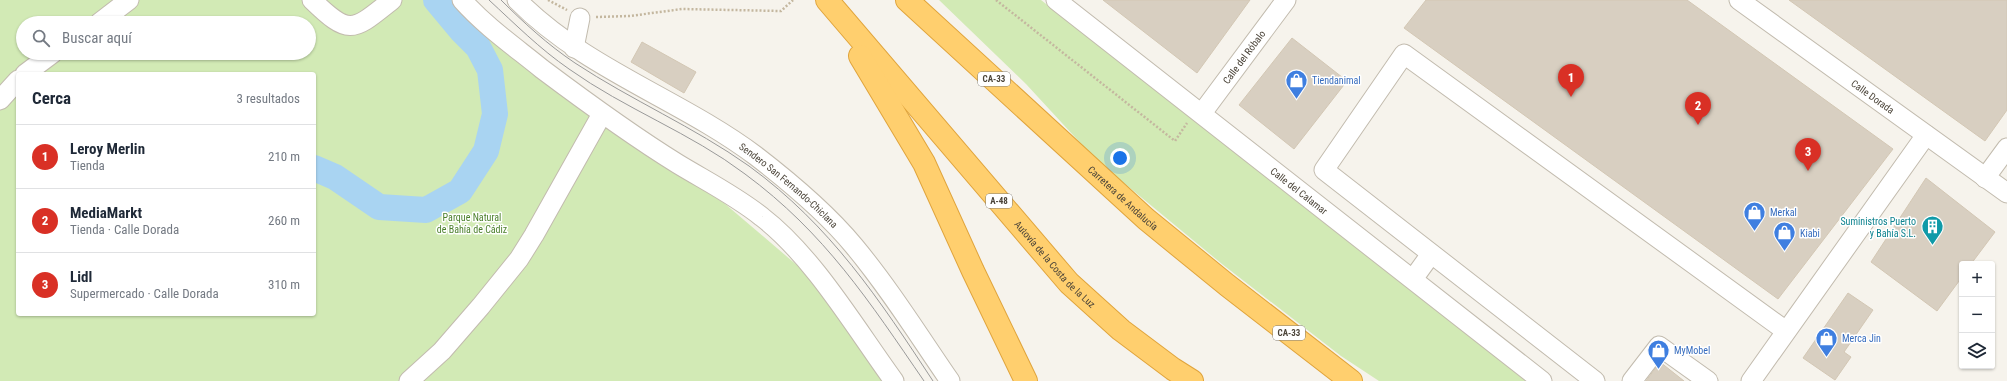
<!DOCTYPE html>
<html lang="es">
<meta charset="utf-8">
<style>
body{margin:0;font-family:"Roboto Condensed",sans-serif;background:#f6f6f7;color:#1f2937}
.controls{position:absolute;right:12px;bottom:12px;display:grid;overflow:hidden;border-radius:4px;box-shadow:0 1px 3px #0004}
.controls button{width:36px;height:36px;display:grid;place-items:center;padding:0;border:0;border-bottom:1px solid #e0e1e3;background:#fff;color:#1f2937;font:20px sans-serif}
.you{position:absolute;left:1120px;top:158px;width:14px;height:14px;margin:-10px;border:3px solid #fff;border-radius:50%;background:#1a73e8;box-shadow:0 0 0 6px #1a73e833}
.badge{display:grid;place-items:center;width:26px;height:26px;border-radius:50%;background:#d93025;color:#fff;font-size:13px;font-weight:700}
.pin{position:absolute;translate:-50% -33px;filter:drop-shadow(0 1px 2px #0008)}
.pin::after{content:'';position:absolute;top:21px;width:14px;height:12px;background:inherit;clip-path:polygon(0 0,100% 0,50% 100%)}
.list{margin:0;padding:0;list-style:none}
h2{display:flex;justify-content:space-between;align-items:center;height:52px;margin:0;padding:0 16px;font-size:17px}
h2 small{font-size:13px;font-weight:400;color:#747a83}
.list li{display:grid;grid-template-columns:26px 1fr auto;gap:12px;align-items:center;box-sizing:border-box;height:64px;padding:0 16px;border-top:1px solid #e0e1e3}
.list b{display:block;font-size:15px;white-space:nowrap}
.list p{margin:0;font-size:13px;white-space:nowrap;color:#747a83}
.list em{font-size:13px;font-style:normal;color:#747a83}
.icon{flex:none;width:22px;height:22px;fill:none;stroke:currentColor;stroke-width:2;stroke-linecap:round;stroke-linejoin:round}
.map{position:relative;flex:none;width:2007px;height:381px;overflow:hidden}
.search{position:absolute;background:#fff;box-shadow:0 1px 3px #0004;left:16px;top:16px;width:300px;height:44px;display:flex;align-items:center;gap:10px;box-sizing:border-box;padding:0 14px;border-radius:22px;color:#747a83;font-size:15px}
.panel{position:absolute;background:#fff;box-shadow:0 1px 3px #0004;left:16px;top:72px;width:300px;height:244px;border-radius:4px}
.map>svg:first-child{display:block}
.green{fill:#d2eab5;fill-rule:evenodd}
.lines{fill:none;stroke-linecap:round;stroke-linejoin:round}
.river{stroke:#a9d4f2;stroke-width:26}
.building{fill:#d8cfc1;stroke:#d3c7b4}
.minor-casing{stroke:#c2bbae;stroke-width:21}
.highway-casing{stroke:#e0a43c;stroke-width:24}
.path{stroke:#c4b79f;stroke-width:2.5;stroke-dasharray:2 2;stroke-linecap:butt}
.minor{stroke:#fff;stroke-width:19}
.highway{stroke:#ffcf6e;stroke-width:22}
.tram{stroke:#9a9a9a;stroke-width:1}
.labels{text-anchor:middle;stroke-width:3;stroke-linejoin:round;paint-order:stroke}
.shield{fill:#fff;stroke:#817c74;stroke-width:1}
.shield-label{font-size:9px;font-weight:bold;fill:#4b4439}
.street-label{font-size:10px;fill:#4b4439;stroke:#fff}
.shop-label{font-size:10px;fill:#366cbe;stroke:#fff;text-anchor:start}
.park-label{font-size:10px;fill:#4a7f2a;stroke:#fff}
.culture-label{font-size:10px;fill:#0d838f;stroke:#fff;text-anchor:end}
</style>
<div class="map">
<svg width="2007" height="381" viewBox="0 0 2007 381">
<rect width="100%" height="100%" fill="#f6f3ec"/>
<!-- green -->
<g class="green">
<path d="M 0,0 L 455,0 L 478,30 L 638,149 L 724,203 L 805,272 L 884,381 L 0,381 ZM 23,23 L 309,23 L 309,53 L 23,53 ZM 18,74 L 314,74 L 314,314 L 18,314 Z"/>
<polygon points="939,0 1041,0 1529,381 1379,381 1341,356 1222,264 1113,174 1085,148 1026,84"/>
</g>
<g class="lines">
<!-- river -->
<polyline class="river" points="314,168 335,177 379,207 426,210 460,191 486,151 495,114 490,70 478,47 461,30 436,0"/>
</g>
<!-- building -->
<g class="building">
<polygon points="1103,0 1250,0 1197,73"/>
<polygon points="1426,0 1687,0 1893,149 1778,299 1404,28"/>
<polygon points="1789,0 2007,0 2007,110 1985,141"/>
<polygon points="1292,38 1347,81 1294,149 1239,105"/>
<polygon points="642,42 696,72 684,93 631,62"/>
<polygon points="1926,178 1995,232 1971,264 1962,264 1962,277 1937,311 1871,262"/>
<polygon points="1848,293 1873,310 1844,352 1851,357 1835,380 1803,358"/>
<polygon points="1660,362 1684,381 1646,381"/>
</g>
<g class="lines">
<defs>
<g id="minor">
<path d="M 312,0 C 350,37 353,31 392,0"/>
<path d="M 462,0 C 485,26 515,47 542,69 C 586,102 631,135 678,164 C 706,181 736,196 762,217 C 813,256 856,329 894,381"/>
<path id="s1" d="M 517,0 C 585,69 680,99 756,156 C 791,183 826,212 854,246 C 889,288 919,336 950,381"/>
<path id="s2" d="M 1056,0 L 1542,381"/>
<path id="s3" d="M 1739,0 L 2007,193"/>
<polyline points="99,23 129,0"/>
<polyline points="574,48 580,18"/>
<polyline points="25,74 53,53"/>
<polyline points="0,100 18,80"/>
<path id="s4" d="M 1202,113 L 1286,0"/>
<polyline points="1985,178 2007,148"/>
<polyline points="1413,279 1431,254"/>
<polyline points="409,381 442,351 481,306 519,259 534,235 602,114"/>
<polyline points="1595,381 1324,170 1404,54 1786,331"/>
<polyline points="1632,381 1659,346 1708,381"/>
<polyline points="1751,381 1926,135"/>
</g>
<g id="highway">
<path id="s5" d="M 827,0 L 1069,283 L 1121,330 L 1173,369 L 1192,381"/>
<path id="s6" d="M 907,0 L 1146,219 L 1227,285 L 1351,381"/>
<polyline points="860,56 924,163 973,271 1026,381"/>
</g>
</defs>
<!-- minor casing -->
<use href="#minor" class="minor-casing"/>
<!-- highway casing -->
<use href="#highway" class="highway-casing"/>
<!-- path -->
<g class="path">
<polyline points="548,0 567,10"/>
<polyline points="996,0 1175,141 1187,123"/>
<polyline points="596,17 630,16 682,9 781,11 793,0"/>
</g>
<!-- minor -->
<use href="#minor" class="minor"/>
<!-- highway -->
<use href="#highway" class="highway"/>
<!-- tram -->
<g class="tram">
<path d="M 489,0 C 515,24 540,49 569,69 C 625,109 691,133 745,174 C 825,233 869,301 924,381"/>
<path d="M 501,0 C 523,22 548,45 575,63 C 631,100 694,127 749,166 C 831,226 879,299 933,381"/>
</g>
</g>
<!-- icons -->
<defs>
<symbol id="shop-pin" viewBox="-11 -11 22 30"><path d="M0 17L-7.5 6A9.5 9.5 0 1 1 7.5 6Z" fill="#3f7fe0" stroke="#fff"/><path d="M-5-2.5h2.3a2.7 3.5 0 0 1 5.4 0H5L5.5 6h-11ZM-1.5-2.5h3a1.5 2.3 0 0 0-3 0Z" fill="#fff"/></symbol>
<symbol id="building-pin" viewBox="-11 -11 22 30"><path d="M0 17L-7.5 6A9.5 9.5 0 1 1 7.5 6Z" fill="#0f9aa8" stroke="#fff"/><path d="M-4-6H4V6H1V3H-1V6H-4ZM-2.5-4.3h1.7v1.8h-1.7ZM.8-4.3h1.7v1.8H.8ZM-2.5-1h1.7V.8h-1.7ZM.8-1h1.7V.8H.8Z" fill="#fff"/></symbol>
</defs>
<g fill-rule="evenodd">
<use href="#shop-pin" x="1284" y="68" width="25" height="34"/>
<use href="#shop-pin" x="1742" y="200" width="25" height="34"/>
<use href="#building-pin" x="1920" y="214" width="25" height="34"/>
<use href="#shop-pin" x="1772" y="220" width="25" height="34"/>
<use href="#shop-pin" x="1814" y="326" width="25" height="34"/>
<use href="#shop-pin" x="1646" y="338" width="25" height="34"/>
</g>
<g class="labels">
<!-- shield labels -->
<g class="shield">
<rect x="978" y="72" width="32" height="14" rx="3"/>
<rect x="986" y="194" width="26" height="14" rx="3"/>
<rect x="1273" y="326" width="32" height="14" rx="3"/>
</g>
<g class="shield-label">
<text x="994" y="82">CA-33</text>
<text x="999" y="204">A-48</text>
<text x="1289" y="336">CA-33</text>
</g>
<!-- street labels -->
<g class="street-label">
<text dy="4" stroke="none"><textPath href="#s4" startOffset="70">Calle del Róbalo</textPath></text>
<text dy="4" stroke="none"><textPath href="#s3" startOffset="165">Calle Dorada</textPath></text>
<text dy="4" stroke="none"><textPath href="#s1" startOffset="330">Sendero San Fernando-Chiclana</textPath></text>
<text dy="4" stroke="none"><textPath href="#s2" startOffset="309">Calle del Calamar</textPath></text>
<text dy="4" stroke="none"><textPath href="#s6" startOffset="293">Carretera de Andalucía</textPath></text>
<text dy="4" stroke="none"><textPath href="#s5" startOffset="349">Autovía de la Costa de la Luz</textPath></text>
</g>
<!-- shop labels -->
<g class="shop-label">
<text x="1312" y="84">Tiendanimal</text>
<text x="1770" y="216">Merkal</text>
<text x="1800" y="237">Kiabi</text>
<text x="1842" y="342">Merca Jin</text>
<text x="1674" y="354">MyMobel</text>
</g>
<!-- park labels -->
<g class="park-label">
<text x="472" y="221">Parque Natural<tspan x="472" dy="12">de Bahía de Cádiz</tspan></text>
</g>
<!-- culture labels -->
<g class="culture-label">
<text x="1916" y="225">Suministros Puerto<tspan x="1916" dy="12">y Bahía S.L.</tspan></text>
</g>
</g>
</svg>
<div class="controls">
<button>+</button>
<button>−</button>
<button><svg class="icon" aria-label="layers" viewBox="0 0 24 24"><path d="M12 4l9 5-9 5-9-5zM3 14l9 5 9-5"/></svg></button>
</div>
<div class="you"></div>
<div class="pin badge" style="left:1571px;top:97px">1</div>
<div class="pin badge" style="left:1698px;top:125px">2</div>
<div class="pin badge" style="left:1808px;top:171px">3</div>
<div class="search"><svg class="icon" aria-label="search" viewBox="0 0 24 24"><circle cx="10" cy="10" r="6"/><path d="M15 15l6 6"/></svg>Buscar aquí</div>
<section class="panel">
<h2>Cerca<small>3 resultados</small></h2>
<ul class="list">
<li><span class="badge">1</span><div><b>Leroy Merlin</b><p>Tienda</p></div><em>210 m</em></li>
<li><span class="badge">2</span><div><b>MediaMarkt</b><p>Tienda · Calle Dorada</p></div><em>260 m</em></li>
<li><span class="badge">3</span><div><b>Lidl</b><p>Supermercado · Calle Dorada</p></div><em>310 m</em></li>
</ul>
</section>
</div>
